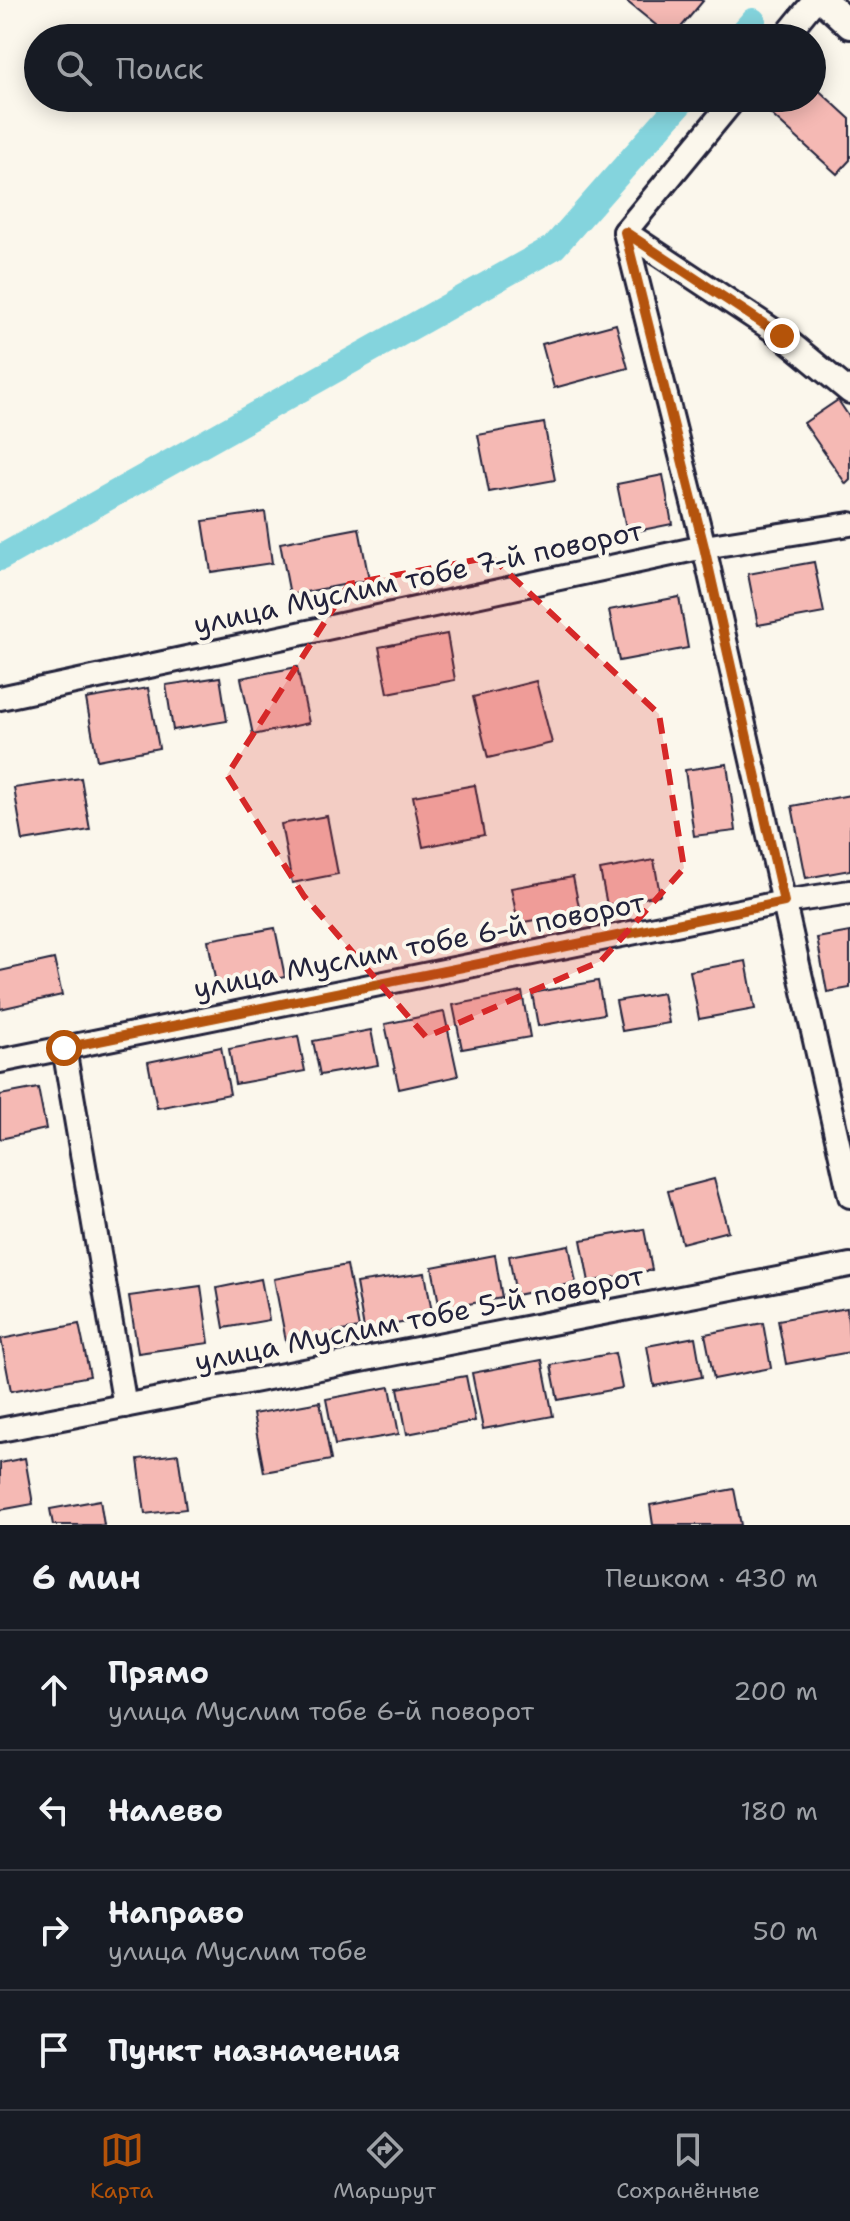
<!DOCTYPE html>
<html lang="ru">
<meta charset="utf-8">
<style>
body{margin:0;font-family:"Shantell Sans",sans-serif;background:#242831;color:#f1f3f6}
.stop{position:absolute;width:24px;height:24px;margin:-18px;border:6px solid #b45309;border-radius:50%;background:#fff}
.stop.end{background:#b45309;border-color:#fff;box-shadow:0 2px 8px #0008}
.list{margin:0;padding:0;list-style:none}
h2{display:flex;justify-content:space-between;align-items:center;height:104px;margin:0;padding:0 32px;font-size:34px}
h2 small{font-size:26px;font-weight:400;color:#9ea1a6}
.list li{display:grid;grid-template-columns:52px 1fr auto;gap:24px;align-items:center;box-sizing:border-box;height:120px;padding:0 32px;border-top:2px solid #363941}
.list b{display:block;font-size:30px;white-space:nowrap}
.list p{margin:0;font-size:26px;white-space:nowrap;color:#9ea1a6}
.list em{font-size:26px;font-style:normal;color:#9ea1a6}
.icon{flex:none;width:44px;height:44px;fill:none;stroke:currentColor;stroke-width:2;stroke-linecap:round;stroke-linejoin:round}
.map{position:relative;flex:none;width:850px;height:1525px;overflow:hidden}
.search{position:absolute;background:#171b24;box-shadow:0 4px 20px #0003;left:24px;right:24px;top:24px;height:88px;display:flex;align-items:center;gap:20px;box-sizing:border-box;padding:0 28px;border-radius:44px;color:#9ea1a6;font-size:30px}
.sheet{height:584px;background:#171b24}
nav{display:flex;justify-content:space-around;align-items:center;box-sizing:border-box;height:112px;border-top:2px solid #363941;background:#171b24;font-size:22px;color:#9ea1a6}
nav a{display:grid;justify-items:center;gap:4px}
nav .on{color:#b45309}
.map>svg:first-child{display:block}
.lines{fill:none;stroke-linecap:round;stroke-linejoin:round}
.canal{stroke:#84d4dd;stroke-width:26}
.building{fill:#f5b9b4;stroke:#22223b;stroke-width:2}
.minor-casing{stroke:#22223b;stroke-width:28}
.tertiary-casing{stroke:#22223b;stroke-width:32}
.minor{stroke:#fbf7ec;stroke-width:22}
.tertiary{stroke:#fbf7ec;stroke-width:26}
.route{stroke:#b45309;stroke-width:10}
.marked{fill:#d62828;fill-opacity:0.2;stroke:#d62828;stroke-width:6;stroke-dasharray:16 10;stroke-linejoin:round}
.labels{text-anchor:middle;stroke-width:8;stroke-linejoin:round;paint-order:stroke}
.street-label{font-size:28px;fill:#22223b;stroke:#fbf7ec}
</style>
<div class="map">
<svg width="850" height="1525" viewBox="0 0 850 1525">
<rect width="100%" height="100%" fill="#fbf7ec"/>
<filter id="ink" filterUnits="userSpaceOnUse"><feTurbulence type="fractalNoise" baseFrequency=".0125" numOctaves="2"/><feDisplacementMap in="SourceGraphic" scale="16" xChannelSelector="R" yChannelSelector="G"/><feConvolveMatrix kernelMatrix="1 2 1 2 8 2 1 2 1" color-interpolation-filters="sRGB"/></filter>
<g filter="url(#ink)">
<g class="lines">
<!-- canal -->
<g class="canal">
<polyline points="738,38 753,21"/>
<polyline points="0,558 554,247 685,98"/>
</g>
</g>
<!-- building -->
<g class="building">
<polygon points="625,0 701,0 703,1 672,38"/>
<polygon points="812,84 850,119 850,160 837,174 765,109 775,98 812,98"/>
<polygon points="616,324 628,368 554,388 542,344"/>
<polygon points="838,400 850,418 850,480 846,484 804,423"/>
<polygon points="544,423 555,480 489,492 478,435"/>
<polygon points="663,475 672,524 627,533 617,484"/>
<polygon points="265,512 272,563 211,572 203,521"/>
<polygon points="359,528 369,580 290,595 280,543"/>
<polygon points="814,562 824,613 758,625 748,574"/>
<polygon points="679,597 688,648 619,661 609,610"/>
<polygon points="447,634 455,680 388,693 379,647"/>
<polygon points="297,667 309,723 253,735 241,678"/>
<polygon points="220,677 227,721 173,730 166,685"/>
<polygon points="536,681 552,743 488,758 473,697"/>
<polygon points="148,688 159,748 97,760 86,699"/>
<polygon points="727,764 736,831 694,836 685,770"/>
<polygon points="81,778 90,830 23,841 14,788"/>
<polygon points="475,785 484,835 423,847 413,796"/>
<polygon points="850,795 850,870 806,878 792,806"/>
<polygon points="327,816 338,874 292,883 281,824"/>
<polygon points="654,860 660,895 607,905 600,870"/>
<polygon points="573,877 580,912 518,923 511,888"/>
<polygon points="275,928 285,977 217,990 208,940"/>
<polygon points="850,932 850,988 827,992 817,938"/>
<polygon points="54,959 62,995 0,1009 0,971"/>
<polygon points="746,961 755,1009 699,1019 690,971"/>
<polygon points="598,981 604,1014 538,1026 532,993"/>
<polygon points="522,992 530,1037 462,1049 453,1005"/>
<polygon points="663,993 669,1023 622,1031 616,1001"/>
<polygon points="444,1012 458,1076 399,1089 385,1024"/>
<polygon points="371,1030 378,1065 320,1075 313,1041"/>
<polygon points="298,1036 305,1071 235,1084 229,1049"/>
<polygon points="221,1047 230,1094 157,1108 148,1062"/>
<polygon points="38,1088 46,1129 0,1139 0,1095"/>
<polygon points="714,1179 728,1231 682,1243 668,1191"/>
<polygon points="644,1229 652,1270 589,1282 581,1240"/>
<polygon points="569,1245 576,1283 516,1295 509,1256"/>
<polygon points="495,1255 502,1298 440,1309 432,1267"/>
<polygon points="347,1265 359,1328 286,1341 274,1279"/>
<polygon points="425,1273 433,1318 364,1329 356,1283"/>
<polygon points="261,1279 269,1320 224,1328 217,1288"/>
<polygon points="201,1286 209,1343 138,1353 129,1296"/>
<polygon points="847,1308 850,1352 786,1364 778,1320"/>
<polygon points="763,1323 771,1368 714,1379 705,1334"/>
<polygon points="79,1324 90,1376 11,1391 1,1339"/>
<polygon points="695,1337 702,1377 654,1386 647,1346"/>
<polygon points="615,1353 622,1388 558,1400 551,1365"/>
<polygon points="542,1360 553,1416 483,1429 472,1373"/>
<polygon points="466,1376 475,1421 407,1434 398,1388"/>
<polygon points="390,1387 399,1434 335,1445 326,1399"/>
<polygon points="320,1402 331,1460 264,1472 253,1414"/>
<polygon points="178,1454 186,1509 145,1514 138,1459"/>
<polygon points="25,1458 33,1504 0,1510 0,1463"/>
<polygon points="734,1489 741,1525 653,1525 650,1505"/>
<polygon points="100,1500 104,1525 53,1525 50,1509"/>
</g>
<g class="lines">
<defs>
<g id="minor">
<polyline points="784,38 815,0"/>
<polyline points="735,98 625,232 704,547 850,1196"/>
<polyline points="625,232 782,336 850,392"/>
<polyline points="0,698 704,547 850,524"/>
<polyline points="64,1048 125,1406"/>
<polyline points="0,1061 784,902 850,892"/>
<polyline points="0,1430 850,1265"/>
</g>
<polyline id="tertiary" points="823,0 850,25"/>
</defs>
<!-- minor casing -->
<use href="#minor" class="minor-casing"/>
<!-- tertiary casing -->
<use href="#tertiary" class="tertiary-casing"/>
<!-- minor -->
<use href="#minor" class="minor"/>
<!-- tertiary -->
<use href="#tertiary" class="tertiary"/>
</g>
</g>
<g class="lines" filter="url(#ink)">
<!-- route -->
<polyline class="route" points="64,1048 784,902 704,547 625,232 782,336"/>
</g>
<!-- marked area -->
<path class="marked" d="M 491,557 L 659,714 L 684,868 L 601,961 L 426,1037 L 304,896 L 227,775 L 349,584 Z"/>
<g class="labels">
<!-- street labels -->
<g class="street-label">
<text transform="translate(418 577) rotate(-12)" y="10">улица Муслим тобе 7-й поворот</text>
<text transform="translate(419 945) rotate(-11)" y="10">улица Муслим тобе 6-й поворот</text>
<text transform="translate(419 1318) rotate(-11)" y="10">улица Муслим тобе 5-й поворот</text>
</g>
</g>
</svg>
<div class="stop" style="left:64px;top:1048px"></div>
<div class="stop end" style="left:782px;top:336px"></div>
<div class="search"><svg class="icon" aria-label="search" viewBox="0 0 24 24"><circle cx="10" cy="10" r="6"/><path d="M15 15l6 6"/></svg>Поиск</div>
</div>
<section class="sheet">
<h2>6 мин<small>Пешком · 430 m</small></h2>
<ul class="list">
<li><svg class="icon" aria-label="ahead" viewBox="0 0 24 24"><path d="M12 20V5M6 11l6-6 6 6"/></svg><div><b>Прямо</b><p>улица Муслим тобе 6-й поворот</p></div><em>200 m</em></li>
<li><svg class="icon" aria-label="left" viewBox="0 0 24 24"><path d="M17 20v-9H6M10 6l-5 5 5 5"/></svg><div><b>Налево</b></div><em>180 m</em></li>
<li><svg class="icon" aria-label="right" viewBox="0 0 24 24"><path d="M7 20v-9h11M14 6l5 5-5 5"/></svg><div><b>Направо</b><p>улица Муслим тобе</p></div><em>50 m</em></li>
<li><svg class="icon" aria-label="arrive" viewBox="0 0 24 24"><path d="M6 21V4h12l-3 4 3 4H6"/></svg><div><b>Пункт назначения</b></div></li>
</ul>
</section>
<nav>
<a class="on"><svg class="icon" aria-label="map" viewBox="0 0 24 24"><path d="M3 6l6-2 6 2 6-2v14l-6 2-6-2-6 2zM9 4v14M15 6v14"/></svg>Карта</a>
<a><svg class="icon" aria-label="directions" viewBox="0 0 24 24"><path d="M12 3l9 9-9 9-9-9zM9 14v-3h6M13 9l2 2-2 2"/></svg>Маршрут</a>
<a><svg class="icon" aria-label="saved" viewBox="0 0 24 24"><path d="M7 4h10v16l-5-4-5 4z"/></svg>Сохранённые</a>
</nav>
